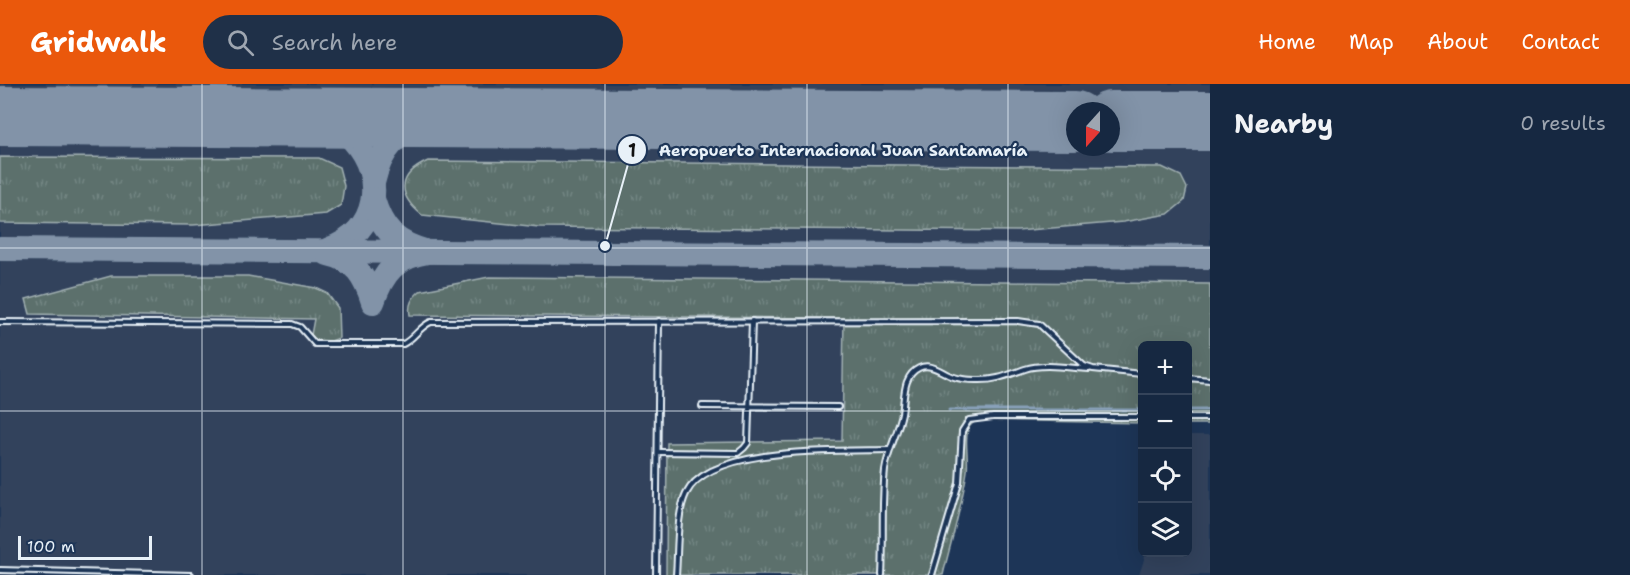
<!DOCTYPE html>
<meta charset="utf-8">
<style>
body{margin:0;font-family:"Shantell Sans",sans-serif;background:#1f3048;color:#f1f3f6}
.controls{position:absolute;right:18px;bottom:18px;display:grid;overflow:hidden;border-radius:9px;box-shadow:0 6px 24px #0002}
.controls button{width:54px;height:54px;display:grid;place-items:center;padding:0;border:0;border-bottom:2px solid #35445a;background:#162841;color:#f1f3f6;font:30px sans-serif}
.compass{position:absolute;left:1066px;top:18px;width:54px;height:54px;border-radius:50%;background:#162841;box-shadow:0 6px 24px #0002;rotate:201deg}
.scale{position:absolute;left:18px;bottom:15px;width:134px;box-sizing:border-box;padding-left:6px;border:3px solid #e8f1f8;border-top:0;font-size:16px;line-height:21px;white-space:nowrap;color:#e8f1f8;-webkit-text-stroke:4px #1d3557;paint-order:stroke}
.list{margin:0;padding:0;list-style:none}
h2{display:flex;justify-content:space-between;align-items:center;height:78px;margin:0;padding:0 24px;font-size:26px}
h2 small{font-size:20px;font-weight:400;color:#9ea6b1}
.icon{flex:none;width:33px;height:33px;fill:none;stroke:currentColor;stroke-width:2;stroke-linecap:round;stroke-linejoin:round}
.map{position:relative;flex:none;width:1210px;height:491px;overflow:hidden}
header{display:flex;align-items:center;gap:36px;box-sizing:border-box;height:84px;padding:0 30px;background:#ea580c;color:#fff}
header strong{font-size:28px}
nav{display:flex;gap:33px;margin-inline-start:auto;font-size:21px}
.search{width:420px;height:54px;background:#1f3048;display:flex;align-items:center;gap:15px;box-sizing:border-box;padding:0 21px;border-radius:33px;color:#9ea6b1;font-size:22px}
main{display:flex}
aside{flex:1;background:#162841}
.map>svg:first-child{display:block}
.built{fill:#30425c;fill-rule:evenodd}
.grass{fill:url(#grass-tufts);stroke:#a2b0b2;stroke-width:1.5}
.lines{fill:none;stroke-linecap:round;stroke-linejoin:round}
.stream{stroke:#89a1ba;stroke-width:3}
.taxiway{stroke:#8293a8;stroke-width:24}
.runway{stroke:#8293a8;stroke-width:60}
.lane-casing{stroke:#e8f1f8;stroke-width:8}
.lane{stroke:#1d3557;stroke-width:4}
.grid{fill:none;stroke:#e8f1f8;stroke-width:1.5;stroke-opacity:0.55}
.leader{fill:none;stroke:#e8f1f8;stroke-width:2}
.callout-dot{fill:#e8f1f8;stroke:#1d3557;stroke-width:2}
.mark-label{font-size:18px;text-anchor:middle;font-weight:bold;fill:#111}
.callout-label{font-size:16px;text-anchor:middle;font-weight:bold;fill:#e8f1f8;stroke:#1d3557;stroke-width:4.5;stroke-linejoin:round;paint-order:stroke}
</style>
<header>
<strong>Gridwalk</strong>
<div class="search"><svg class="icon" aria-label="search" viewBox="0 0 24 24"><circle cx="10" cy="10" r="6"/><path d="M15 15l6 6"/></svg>Search here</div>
<nav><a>Home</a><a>Map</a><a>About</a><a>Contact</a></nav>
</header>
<main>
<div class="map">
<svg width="1210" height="491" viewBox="0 0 1210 491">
<defs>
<pattern id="grass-tufts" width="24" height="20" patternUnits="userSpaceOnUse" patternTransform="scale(1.5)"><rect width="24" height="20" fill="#5b706c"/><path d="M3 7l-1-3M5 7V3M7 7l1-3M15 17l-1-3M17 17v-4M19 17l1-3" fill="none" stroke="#738582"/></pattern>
</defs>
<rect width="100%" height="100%" fill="#1d3557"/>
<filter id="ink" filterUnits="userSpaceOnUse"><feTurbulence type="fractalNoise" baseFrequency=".0167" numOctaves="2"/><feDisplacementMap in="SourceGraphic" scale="12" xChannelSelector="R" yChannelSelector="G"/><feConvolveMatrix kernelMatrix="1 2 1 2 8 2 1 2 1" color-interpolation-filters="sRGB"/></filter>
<g filter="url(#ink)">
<!-- built -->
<g class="built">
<path d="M 0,0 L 1210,0 L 1210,340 L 1188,340 L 1188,262 L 1142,262 L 1142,339 L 974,337 L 969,341 L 967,348 L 968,370 L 966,393 L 943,491 L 0,491 ZM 1075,27 L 1111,27 L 1111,63 L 1075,63 Z"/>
<polygon points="1188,351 1210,351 1210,491 1139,491 1146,469 1188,468"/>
</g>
<!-- grass -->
<g class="grass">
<polygon points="0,73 319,74 339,83 344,102 341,121 326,130 193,141 0,139"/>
<path d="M 428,77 L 1162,83 L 1181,92 L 1187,104 L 1184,117 L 1168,130 L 1123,138 L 1017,147 L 539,143 L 422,131 C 397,111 397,91 428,77 Z"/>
<polygon points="111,192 248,192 316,204 327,209 338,224 339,254 331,257 316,256 311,251 314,235 30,230 26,215"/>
<path d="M 489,193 L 1210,200 L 1210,340 L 1188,340 L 1188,262 L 1142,262 L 1142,339 L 981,336 C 975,337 970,339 968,346 C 964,358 969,374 967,387 C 962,422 951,457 943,491 L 666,491 L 667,359 L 842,357 L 844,234 L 410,231 C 408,220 412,214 420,207 Z"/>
</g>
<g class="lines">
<!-- stream -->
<g class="stream">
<polyline points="949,326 1142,326"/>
<polyline points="1188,326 1210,326"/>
</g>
<!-- taxiway -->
<g class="taxiway">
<path d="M 317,34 C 330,40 343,46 353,56 C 386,93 379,148 329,165"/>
<polyline points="1199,37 1210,47"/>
<path d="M 373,99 C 381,63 397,51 428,35"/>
<polyline points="0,165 1210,173"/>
<path d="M 328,170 C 356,176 365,193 373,218 C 383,188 396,173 428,168 C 396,159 382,147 373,115"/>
</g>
<!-- runway -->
<g class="runway">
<polyline points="0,32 1075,37"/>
<polyline points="1111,37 1210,37"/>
</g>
<defs>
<g id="lane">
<path d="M 0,238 L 292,240 L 300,243 L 315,260 L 403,260 C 414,255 419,243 431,238 L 1018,237 L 1039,240 L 1084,282 L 1093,285 L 1142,290"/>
<polyline points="1188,294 1210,296"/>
<polyline points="702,322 838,323"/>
<polyline points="1188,334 1210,334"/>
<polyline points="659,368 738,369 744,364 748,359 752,237"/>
<polyline points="0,486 191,491"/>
<polyline points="656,491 659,237"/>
<path d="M 676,491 C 678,467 676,431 686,410 C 709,361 843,367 889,366"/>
<path d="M 882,491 C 884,456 881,421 885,386 C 888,366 898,349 902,329 C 905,314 902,292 919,284 C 932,278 943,290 954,293 C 960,295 969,296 976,296 C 995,297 1008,291 1025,285 C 1044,279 1069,284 1089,285"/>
<polyline points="932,491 959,399 962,347 969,336 993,333 1142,333"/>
</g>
</defs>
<!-- lane casing -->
<use href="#lane" class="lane-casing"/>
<!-- lane -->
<use href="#lane" class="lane"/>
</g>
</g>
<!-- grid -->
<path class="grid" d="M 202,0 L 202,491M 403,0 L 403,491M 605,0 L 605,491M 807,0 L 807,491M 1008,0 L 1008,491M 0,164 L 1210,164M 0,327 L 1142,327M 1188,327 L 1210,327"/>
<!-- callouts -->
<path class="leader" d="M605 162L632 66"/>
<g class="callout-dot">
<circle cx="605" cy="162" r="6"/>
<circle cx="632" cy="66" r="15"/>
</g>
<g class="mark-label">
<text x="632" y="73">1</text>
</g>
<g class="callout-label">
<text x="843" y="72">Aeropuerto Internacional Juan Santamaría</text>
</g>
</svg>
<div class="controls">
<button>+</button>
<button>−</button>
<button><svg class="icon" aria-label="locate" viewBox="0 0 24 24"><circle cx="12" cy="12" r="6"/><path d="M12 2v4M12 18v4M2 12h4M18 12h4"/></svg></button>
<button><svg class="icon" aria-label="layers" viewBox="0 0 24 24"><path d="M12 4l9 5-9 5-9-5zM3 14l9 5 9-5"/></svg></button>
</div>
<svg class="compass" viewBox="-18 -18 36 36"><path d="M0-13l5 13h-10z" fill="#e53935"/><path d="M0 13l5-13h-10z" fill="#9ea6b1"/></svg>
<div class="scale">100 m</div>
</div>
<aside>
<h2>Nearby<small>0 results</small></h2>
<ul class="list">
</ul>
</aside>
</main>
